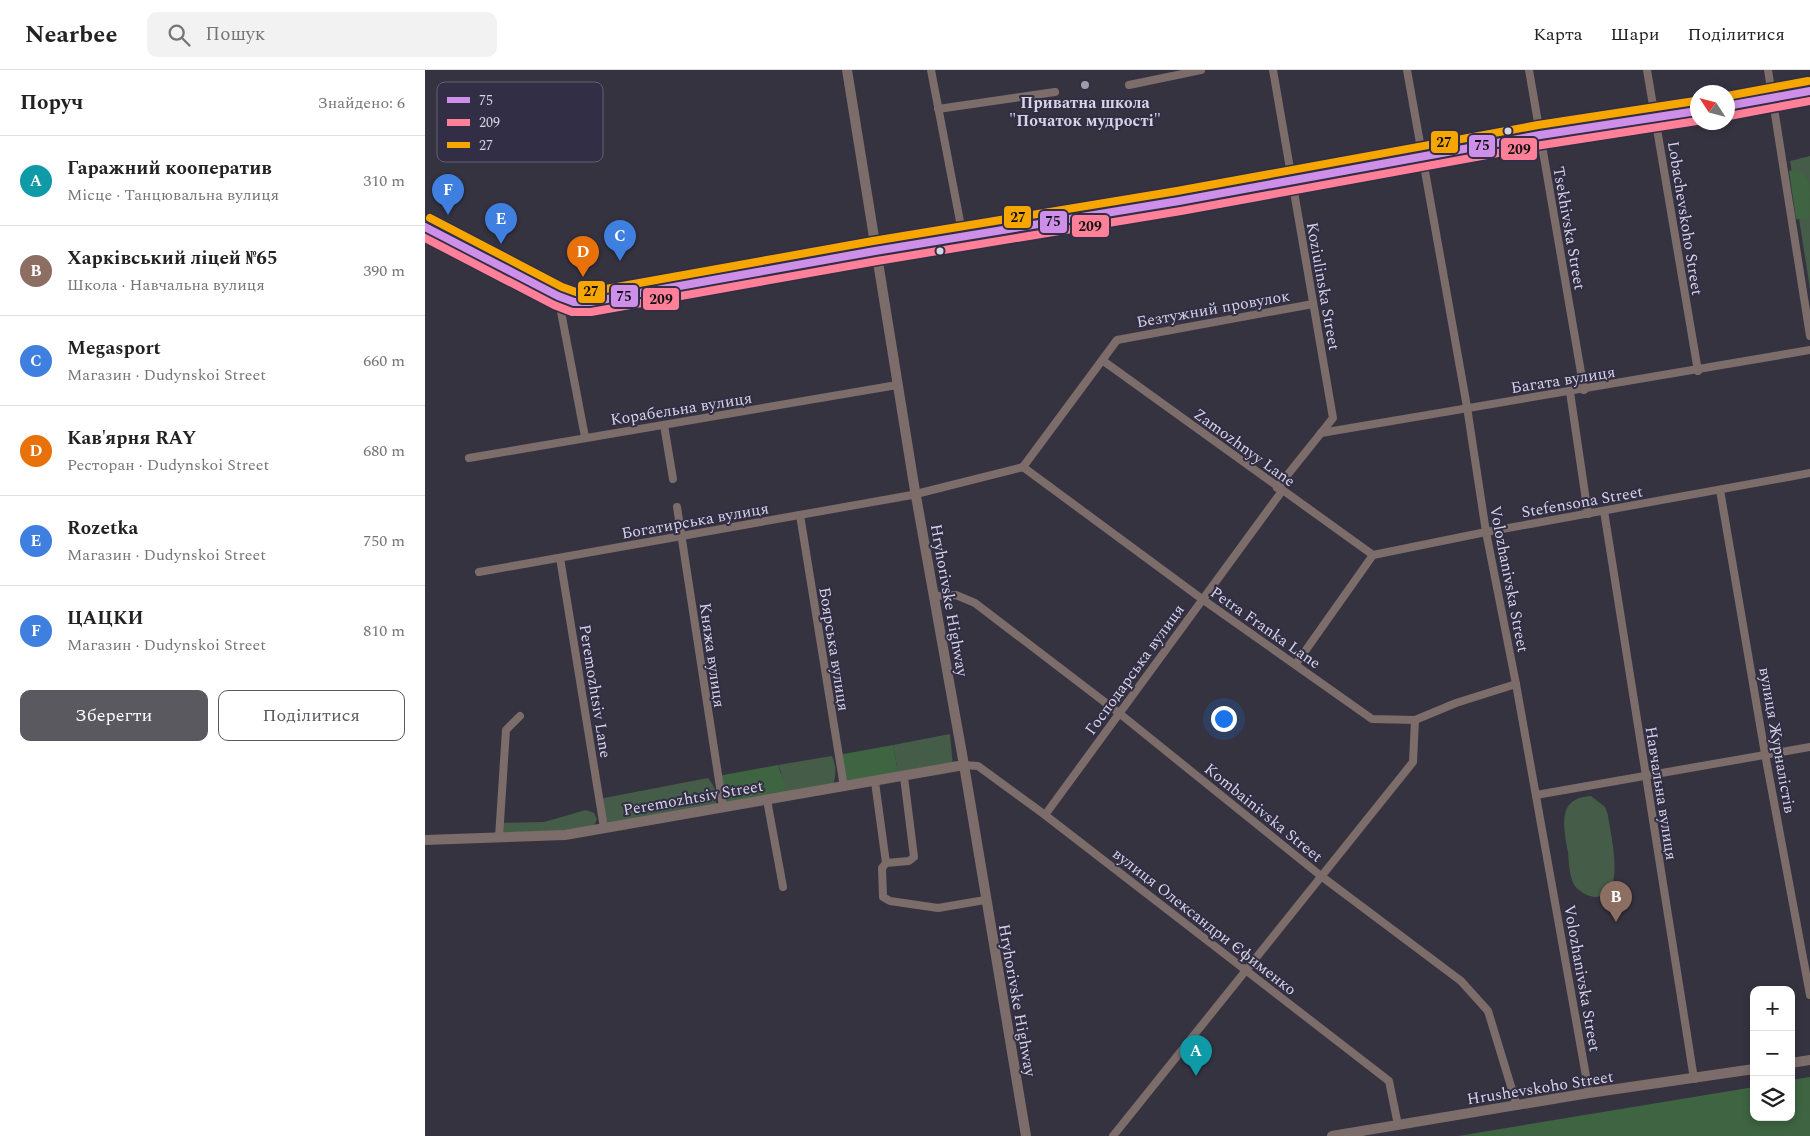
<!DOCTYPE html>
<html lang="uk">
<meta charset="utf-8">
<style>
body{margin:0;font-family:Spectral,serif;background:#f2f2f2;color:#222}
.controls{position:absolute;right:15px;bottom:15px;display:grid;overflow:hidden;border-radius:10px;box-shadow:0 2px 8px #0003}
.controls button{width:45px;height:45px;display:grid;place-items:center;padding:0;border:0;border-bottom:1px solid #e0e0e0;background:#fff;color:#222;font:25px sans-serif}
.compass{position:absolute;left:1265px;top:15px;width:45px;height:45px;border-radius:50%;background:#fff;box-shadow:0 2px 8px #0003;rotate:306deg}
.you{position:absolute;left:798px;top:648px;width:18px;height:18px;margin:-12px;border:4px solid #fff;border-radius:50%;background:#1a73e8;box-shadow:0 0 0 8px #1a73e833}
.badge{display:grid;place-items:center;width:32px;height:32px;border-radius:50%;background:#5a5960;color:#fff;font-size:16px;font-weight:700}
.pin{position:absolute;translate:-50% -41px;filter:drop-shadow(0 1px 2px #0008)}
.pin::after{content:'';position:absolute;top:26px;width:18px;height:15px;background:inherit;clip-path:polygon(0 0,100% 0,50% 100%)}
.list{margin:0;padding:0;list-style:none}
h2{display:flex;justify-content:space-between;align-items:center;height:65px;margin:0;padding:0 20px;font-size:21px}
h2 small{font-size:16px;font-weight:400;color:#767676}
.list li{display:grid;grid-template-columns:32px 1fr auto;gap:15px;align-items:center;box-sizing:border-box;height:90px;padding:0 20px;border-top:1px solid #e0e0e0}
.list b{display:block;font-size:19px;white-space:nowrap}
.list p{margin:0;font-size:16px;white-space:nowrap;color:#767676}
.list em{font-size:16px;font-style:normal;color:#767676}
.actions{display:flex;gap:10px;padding:15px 20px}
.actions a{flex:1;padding:11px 0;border:1px solid #5a5960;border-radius:10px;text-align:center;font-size:18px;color:#5a5960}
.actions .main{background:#5a5960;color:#fff}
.icon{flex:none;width:28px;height:28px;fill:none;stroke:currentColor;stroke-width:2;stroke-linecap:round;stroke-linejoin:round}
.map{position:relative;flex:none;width:1385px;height:1066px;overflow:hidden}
header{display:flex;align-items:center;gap:30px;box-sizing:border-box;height:70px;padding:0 25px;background:#fff;border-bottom:1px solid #e0e0e0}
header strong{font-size:24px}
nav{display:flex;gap:28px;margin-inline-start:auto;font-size:18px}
.search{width:350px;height:45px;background:#f2f2f2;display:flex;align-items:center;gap:12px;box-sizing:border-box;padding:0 18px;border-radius:10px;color:#767676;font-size:19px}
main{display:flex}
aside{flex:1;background:#fff}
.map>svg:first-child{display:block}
.green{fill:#455d48}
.forest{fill:#3e6441}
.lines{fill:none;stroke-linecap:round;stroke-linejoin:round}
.minor{stroke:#7c6c6a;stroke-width:8}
.tertiary{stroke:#7c6c6a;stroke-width:10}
.primary{stroke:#7b6e6f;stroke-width:12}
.bus-1-casing{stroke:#312e45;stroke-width:11}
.bus-2-casing{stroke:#312e45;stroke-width:11}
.bus-3-casing{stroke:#312e45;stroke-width:11}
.bus-1{stroke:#ce8fe9;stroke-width:8}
.bus-2{stroke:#ff8098;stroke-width:8}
.bus-3{stroke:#f7a600;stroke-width:8}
.poi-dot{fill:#9e9cab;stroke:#312e45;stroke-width:2}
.bus-dot{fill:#d7d5e4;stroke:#312e45;stroke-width:2}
.labels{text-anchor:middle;stroke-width:4;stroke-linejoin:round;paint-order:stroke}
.poi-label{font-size:16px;font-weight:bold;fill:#d7d5e4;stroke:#312e45}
.street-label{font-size:16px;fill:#d7d5e4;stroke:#312e45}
.key{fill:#312e45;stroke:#636075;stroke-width:1}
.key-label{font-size:14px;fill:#d7d5e4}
.line-badge{stroke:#312e45;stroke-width:2}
.pale-badge-label{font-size:14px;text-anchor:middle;font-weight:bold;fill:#111}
</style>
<header>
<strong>Nearbee</strong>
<div class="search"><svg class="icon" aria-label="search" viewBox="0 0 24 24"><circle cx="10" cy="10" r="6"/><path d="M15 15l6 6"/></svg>Пошук</div>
<nav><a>Карта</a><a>Шари</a><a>Поділитися</a></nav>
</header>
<main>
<aside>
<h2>Поруч<small>Знайдено: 6</small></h2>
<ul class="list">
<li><span class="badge" style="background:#0f9aa8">A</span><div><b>Гаражний кооператив</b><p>Місце · Танцювальна вулиця</p></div><em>310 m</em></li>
<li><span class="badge" style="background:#8d6e63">B</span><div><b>Харківський ліцей №65</b><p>Школа · Навчальна вулиця</p></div><em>390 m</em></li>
<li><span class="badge" style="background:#3f7fe0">C</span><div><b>Megasport</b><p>Магазин · Dudynskoi Street</p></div><em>660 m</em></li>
<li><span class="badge" style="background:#e8710a">D</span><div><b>Кав'ярня RAY</b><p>Ресторан · Dudynskoi Street</p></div><em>680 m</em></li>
<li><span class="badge" style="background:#3f7fe0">E</span><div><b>Rozetka</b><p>Магазин · Dudynskoi Street</p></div><em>750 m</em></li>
<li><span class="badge" style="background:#3f7fe0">F</span><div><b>ЦАЦКИ</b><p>Магазин · Dudynskoi Street</p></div><em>810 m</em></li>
</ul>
<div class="actions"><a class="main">Зберегти</a><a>Поділитися</a></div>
</aside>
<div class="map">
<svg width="1385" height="1066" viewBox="0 0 1385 1066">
<rect width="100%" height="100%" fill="#353340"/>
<!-- green -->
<g class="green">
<polygon points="1385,86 1385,219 1365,91"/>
<polygon points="525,664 528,697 474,708 468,675"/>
<path d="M 407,686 C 412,697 411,707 407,719 L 357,727 L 356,702 L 353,695 Z"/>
<path d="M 283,708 C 291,718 293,726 290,738 L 188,756 L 178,750 L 174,729 Z"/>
<path d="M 1166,726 L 1180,737 L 1183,745 C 1185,765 1203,827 1170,827 C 1162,826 1155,822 1150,816 C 1144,807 1144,793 1143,782 C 1139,757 1131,728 1166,726 Z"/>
<polygon points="161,740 169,743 172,749 167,760 74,767 75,753 119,752"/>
</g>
<!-- forest -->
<g class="forest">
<polygon points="1368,100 1378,104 1385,114 1384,149 1371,149 1364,101"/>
<polygon points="468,675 474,708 419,717 413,685"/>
<polygon points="353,695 360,717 357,727 298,737 293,706"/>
<polygon points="1385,1007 1385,1066 1033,1066 1329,1017 1329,1047 1366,1047 1366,1010"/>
</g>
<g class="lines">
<!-- minor -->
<g class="minor">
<polyline points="506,0 538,167"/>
<polyline points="848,0 908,348 852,418"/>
<polyline points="982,0 1042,337 1061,462 1091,614 1164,1023"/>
<polyline points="1104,0 1159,320"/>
<polyline points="1222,0 1273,301"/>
<polyline points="1343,0 1385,266"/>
<polyline points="704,15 776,0"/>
<polyline points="513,39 630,22"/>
<polyline points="133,226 160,367"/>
<polyline points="677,290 948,485"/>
<polyline points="1145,322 1163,444"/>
<polyline points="239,355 248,409"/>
<polyline points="896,363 1385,280"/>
<polyline points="44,388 472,315"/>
<polyline points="598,397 777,529 947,649 990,650 1031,633 1091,614"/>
<polyline points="1295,420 1340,684 1385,925"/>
<polyline points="252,437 298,737"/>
<polyline points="1179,441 1269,1009"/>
<polyline points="375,445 419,717"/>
<polyline points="135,488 179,758"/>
<polyline points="54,502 487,425 598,397 692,270 888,234"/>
<polyline points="510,526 531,525 550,533 694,643 896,806 1036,911 1063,941 1092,1036"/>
<polyline points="871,594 948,485 1061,462 1385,403"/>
<polyline points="539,695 553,696 620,745 964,1011 973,1055"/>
<polyline points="450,712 461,793 457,798 458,827 465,831 513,838 560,830"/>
<polyline points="1111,725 1385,677"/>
<polyline points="342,730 358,817"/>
<polyline points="620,745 857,421"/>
<polyline points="74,767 81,660 95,646"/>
<polyline points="461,793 484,791 489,787 479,707"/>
<polyline points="688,1066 988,692 990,650"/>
</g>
<!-- tertiary -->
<g class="tertiary">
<polyline points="422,0 489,415 539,695 601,1066"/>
<polyline points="0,770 140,765 539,695"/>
<polyline points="1366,993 1385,990"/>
<polyline points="907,1066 1164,1023 1329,999"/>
</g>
<!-- primary -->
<g class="primary">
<polyline points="1302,36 1385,21"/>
<polyline points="0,157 133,226 149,232 165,232 450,181 754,131 1115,65 1272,41"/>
</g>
<defs>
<g id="bus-1">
<polyline points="1302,36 1385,21"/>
<polyline points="0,157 133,226 149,232 165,232 450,181 754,131 1115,65 1272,41"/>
</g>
<g id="bus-2">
<polyline points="1304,46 1385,31"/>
<polyline points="0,168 129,235 147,242 166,242 452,191 756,141 1117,75 1272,51"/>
</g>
<g id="bus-3">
<polyline points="1302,26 1383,11"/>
<polyline points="5,148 137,217 151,222 164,222 448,171 752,121 1113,55 1270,31"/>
</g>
</defs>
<!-- bus-1 casing -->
<use href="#bus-1" class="bus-1-casing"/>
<!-- bus-2 casing -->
<use href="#bus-2" class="bus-2-casing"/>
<!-- bus-3 casing -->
<use href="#bus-3" class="bus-3-casing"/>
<!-- bus-1 -->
<use href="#bus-1" class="bus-1"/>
<!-- bus-2 -->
<use href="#bus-2" class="bus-2"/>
<!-- bus-3 -->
<use href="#bus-3" class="bus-3"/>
</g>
<!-- markers -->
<circle class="poi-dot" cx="660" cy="15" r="5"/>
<g class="bus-dot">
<circle cx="1083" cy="61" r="4.5"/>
<circle cx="515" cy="181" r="4.5"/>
</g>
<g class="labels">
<!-- poi labels -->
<g class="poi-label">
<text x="660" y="38">Приватна школа<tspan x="660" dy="18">"Початок мудрості"</tspan></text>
</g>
<!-- street labels -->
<g class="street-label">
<text transform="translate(1261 148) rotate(81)" y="6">Lobachevskoho Street</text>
<text transform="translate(1145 158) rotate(80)" y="6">Tsekhivska Street</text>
<text transform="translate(899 216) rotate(80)" y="6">Koziulinska Street</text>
<text transform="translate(788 238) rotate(-10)" y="6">Безтужний провулок</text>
<text transform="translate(1138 309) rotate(-9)" y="6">Багата вулиця</text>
<text transform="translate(256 338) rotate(-9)" y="6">Корабельна вулиця</text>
<text transform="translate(820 377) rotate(36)" y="6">Zamozhnyy Lane</text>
<text transform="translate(1157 431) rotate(-10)" y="6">Stefensona Street</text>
<text transform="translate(270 450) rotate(-10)" y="6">Богатирська вулиця</text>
<text transform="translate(1085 509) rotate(79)" y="6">Volozhanivska Street</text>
<text transform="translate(525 530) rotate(80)" y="6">Hryhorivske Highway</text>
<text transform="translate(841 557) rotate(35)" y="6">Petra Franka Lane</text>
<text transform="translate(410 579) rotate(81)" y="6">Боярська вулиця</text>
<text transform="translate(288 585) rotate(82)" y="6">Княжа вулиця</text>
<text transform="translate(709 599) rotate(-54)" y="6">Господарська вулиця</text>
<text transform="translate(171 621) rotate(81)" y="6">Peremozhtsiv Lane</text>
<text transform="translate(1353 670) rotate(80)" y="6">вулиця Журналістів</text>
<text transform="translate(1237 723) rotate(81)" y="6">Навчальна вулиця</text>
<text transform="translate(268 727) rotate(-10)" y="6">Peremozhtsiv Street</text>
<text transform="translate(839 742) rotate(39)" y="6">Kombainivska Street</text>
<text transform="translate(780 851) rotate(38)" y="6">вулиця Олександри Єфименко</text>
<text transform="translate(1158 908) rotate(80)" y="6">Volozhanivska Street</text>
<text transform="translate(593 930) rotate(80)" y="6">Hryhorivske Highway</text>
<text transform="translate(1115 1017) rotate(-9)" y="6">Hrushevskoho Street</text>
</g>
</g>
<!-- legend -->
<rect x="12" y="12" width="166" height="80" rx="8" class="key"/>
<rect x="22" y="27" width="23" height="6" fill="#ce8fe9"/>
<rect x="22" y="49" width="23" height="7" fill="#ff8098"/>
<rect x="22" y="72" width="23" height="6" fill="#f7a600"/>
<g class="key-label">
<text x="54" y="35">75</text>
<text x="54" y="57">209</text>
<text x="54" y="80">27</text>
</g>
<g class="line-badge">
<rect x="1005" y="60" width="29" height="24" rx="5" fill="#f7a600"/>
<rect x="1043" y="64" width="28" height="24" rx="5" fill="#ce8fe9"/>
<rect x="1075" y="67" width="38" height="24" rx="5" fill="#ff8098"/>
<rect x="578" y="135" width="29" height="24" rx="5" fill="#f7a600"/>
<rect x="614" y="140" width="29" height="24" rx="5" fill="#ce8fe9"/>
<rect x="646" y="144" width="39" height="24" rx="5" fill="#ff8098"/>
<rect x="152" y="210" width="29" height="24" rx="5" fill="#f7a600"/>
<rect x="185" y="214" width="29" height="24" rx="5" fill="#ce8fe9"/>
<rect x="217" y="217" width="38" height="24" rx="5" fill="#ff8098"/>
</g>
<g class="pale-badge-label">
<text x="1019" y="77">27</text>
<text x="1057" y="80">75</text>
<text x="1094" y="84">209</text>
<text x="593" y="152">27</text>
<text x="628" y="156">75</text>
<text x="665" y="161">209</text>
<text x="166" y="226">27</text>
<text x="199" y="231">75</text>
<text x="236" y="234">209</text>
</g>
</svg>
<div class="controls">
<button>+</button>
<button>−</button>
<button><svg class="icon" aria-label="layers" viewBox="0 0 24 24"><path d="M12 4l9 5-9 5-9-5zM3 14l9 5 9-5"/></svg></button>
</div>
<svg class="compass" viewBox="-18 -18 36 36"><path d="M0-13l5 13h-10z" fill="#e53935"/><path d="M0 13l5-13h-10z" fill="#767676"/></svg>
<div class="you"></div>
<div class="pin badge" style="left:771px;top:1006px;background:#0f9aa8">A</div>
<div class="pin badge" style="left:1191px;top:852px;background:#8d6e63">B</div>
<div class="pin badge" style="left:195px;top:191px;background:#3f7fe0">C</div>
<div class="pin badge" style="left:158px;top:207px;background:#e8710a">D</div>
<div class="pin badge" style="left:76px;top:174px;background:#3f7fe0">E</div>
<div class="pin badge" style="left:23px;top:145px;background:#3f7fe0">F</div>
</div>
</main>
